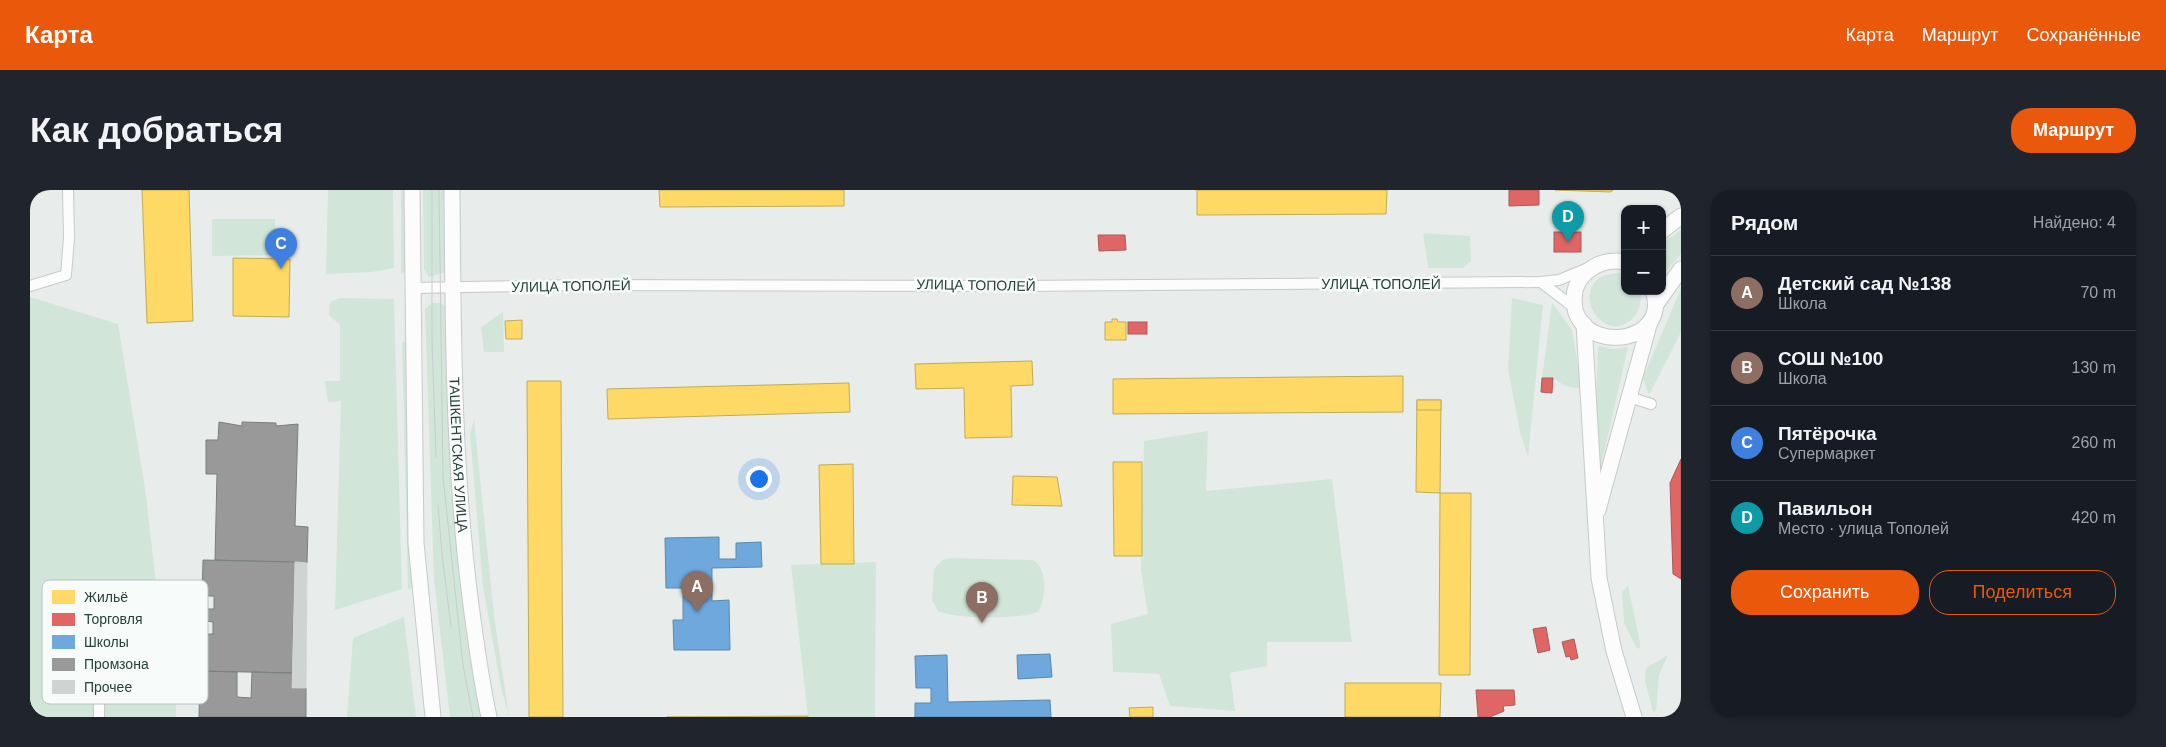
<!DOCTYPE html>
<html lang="ru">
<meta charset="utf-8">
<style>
body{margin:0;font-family:Arial,sans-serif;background:#20242c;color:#f1f3f6}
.controls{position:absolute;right:15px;top:15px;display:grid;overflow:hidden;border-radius:10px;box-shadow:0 1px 4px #0004}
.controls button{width:45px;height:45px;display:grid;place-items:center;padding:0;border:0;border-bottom:1px solid #363941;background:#171b24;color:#f1f3f6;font:25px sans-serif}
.you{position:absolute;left:728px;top:288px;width:18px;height:18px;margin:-12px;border:4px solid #fff;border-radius:50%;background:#1a73e8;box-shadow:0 0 0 8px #1a73e833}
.badge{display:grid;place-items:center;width:32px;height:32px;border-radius:50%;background:#ea580c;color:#fff;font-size:16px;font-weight:700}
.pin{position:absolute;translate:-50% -41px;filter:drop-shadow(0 1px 2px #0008)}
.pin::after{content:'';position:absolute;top:26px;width:18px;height:15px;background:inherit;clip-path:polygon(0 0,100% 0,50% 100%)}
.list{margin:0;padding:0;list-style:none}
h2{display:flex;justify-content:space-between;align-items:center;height:65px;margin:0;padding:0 20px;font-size:21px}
h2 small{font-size:16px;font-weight:400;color:#9ea1a6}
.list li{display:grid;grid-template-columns:32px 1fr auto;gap:15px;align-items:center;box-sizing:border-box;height:75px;padding:0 20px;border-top:1px solid #363941}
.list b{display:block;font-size:19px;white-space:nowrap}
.list p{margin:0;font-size:16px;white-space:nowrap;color:#9ea1a6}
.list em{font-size:16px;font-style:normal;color:#9ea1a6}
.actions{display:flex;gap:10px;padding:15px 20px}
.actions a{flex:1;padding:11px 0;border:1px solid #ea580c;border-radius:20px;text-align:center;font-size:18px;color:#ea580c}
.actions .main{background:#ea580c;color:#fff}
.map{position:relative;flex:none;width:1651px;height:527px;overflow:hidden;border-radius:20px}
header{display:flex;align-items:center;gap:30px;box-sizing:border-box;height:70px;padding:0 25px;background:#ea580c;color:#fff}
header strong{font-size:24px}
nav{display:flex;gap:28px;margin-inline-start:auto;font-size:18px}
.intro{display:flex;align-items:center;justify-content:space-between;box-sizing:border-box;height:120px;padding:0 30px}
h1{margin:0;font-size:35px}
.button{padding:12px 22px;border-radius:20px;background:#ea580c;color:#fff;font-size:18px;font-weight:700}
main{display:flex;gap:30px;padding:0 30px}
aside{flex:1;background:#171b24;border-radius:20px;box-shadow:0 1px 4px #0004}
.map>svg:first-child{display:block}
.green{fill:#d1e6d8}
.homes{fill:#ffd966;stroke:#bdac59}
.shops{fill:#e06666;stroke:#a85b59}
.schools{fill:#6fa8dc;stroke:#5889ab}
.industry{fill:#999;stroke:#767f7c}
.building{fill:#cfd4d2;stroke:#d1d6d4}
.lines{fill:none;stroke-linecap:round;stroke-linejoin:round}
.minor-casing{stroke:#c5cac8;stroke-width:12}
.secondary-casing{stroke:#c3cbc8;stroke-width:17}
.minor{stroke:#fcfcfc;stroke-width:10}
.secondary{stroke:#fcfcfc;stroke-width:15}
.tram{stroke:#c9cdcc;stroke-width:1}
.labels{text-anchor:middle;stroke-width:5;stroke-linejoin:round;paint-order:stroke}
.street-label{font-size:14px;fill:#24423a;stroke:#f7fbf9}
.key{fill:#f7fbf9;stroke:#b8c4c0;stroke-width:1}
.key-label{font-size:14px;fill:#24423a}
</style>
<header>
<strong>Карта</strong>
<nav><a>Карта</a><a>Маршрут</a><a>Сохранённые</a></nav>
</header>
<div class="intro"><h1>Как добраться</h1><a class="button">Маршрут</a></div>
<main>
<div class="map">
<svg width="1651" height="527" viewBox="0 0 1651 527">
<rect width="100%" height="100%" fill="#e8edeb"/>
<!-- green -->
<g class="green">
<polygon points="298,0 363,0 364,78 342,82 296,84"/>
<polygon points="371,0 378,0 377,80 371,84"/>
<polygon points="393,0 416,0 415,82 399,87 394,79"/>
<polygon points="182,29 245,29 246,65 182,66"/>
<polygon points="1651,40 1651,64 1632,86 1632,54"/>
<polygon points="1393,43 1440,46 1441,71 1433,78 1398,78"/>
<path d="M 1588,83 L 1595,85 L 1595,101 L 1610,101 C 1612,110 1610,119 1604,127 C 1572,162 1531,87 1588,83 Z"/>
<polygon points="1651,98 1651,142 1619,205 1613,188"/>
<polygon points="0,107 88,134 116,305 130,429 146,510 146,527 0,527"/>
<polygon points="310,108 364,109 372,399 305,420 311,211 298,212 295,191 310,191 310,135 299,125 300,112"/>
<polygon points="1482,108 1513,115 1498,267 1490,242 1478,179"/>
<polygon points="402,113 411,113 423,122 456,527 420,527 404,389 395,119"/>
<polygon points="1522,113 1542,140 1552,199 1535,196 1523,188 1512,188"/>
<polygon points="473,122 474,162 454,162 451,137"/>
<polygon points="379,151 385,395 378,400 372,152"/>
<polygon points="1568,156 1585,159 1598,157 1567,294 1563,294"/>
<polygon points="444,229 464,425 479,527 471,497 453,397 440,244"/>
<polygon points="1178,241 1176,301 1302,289 1322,452 1237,452 1237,476 1200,483 1205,521 1140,516 1129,484 1083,482 1081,434 1118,424 1111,380 1114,251"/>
<path d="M 920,368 L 1003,370 C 1018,379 1016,406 1009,421 C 995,430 923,429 908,421 L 902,410 L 904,379 L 913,370 Z"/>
<polygon points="846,372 845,527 778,527 761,375"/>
<polygon points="1598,395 1610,453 1610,459 1606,457 1594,433 1592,402"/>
<polygon points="374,427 386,527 317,527 323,448"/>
<polygon points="1638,465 1629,485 1626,521 1623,522 1615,491 1616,478"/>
</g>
<!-- homes -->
<g class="homes">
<polygon points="112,0 159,0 163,131 117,133"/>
<polygon points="629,0 814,0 814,16 630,17"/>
<polygon points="1167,0 1357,0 1356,24 1167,25"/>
<polygon points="1525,0 1583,0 1581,2"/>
<polygon points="203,68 260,69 259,127 203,126"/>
<polygon points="1082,129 1087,129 1088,132 1096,132 1096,150 1075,150 1075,132 1082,132"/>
<polygon points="492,130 492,149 476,149 475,131"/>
<polygon points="1002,171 1003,195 981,196 982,247 935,248 934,198 886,199 885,174"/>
<polygon points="1373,186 1373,222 1083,224 1083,189"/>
<polygon points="497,191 531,191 533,527 499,527"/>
<polygon points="819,193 820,222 578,229 577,199"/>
<polygon points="1387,210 1411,210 1410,303 1386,302"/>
<rect x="1387" y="210" width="24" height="10"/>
<polygon points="1083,272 1112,272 1112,366 1084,366"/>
<polygon points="823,274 824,374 791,374 789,275"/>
<polygon points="983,286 1027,287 1032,316 982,315"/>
<polygon points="1410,303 1441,303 1440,485 1409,485"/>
<polygon points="1315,493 1411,493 1410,527 1315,527"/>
<polygon points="1123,517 1123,527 1100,527 1099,518"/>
<polygon points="778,526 778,527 637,527"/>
</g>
<!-- shops -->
<g class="shops">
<polygon points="1479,0 1509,0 1509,15 1479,16"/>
<rect x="1524" y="42" width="27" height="20"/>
<polygon points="1068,45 1095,45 1096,60 1069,61"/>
<rect x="1098" y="132" width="19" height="12"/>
<polygon points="1512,188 1523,188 1522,203 1511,202"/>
<polygon points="1651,269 1651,389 1643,384 1640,293"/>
<polygon points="1516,437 1520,460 1508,463 1503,439"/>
<polygon points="1544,449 1548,468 1541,470 1540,466 1536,467 1532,452"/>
<polygon points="1446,500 1484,500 1485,515 1473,516 1474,521 1460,527 1448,527"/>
</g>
<!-- schools -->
<g class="schools">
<polygon points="689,347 689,369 706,369 706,353 731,352 732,377 682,378 682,411 699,410 700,460 644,460 643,430 653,430 653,398 636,398 635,348"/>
<polygon points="1020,464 1022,487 988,489 987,465"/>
<polygon points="917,465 918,512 1020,510 1021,527 885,527 885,513 901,513 901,498 886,498 885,466"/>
</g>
<!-- industry -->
<g class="industry">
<polygon points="189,232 212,236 212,232 246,233 246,236 268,234 265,336 278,337 277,373 185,370 187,284 176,284 176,250 188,250"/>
<polygon points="173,370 265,372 262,483 170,481 171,444 183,444 183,432 176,431 176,419 184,419 184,406 172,406"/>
<polygon points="170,481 207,482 207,507 221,508 222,482 262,483 262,498 276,498 276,527 169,527"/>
</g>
<!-- building -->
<polygon class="building" points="265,372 277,373 276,498 262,498"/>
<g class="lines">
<defs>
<g id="minor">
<polyline points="1511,92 1546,119"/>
<polyline points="0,96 36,85 39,48 38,0"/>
<polyline points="382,98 554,95 981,96 1511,92 1529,90 1558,78"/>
<polyline points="1599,207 1621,214"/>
<polyline points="69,527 69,488"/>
</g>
<g id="secondary">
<polyline points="382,0 386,353 403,527"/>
<path id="s1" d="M 422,0 C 423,138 423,278 441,415 C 446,453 451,490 459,527"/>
<polyline points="1632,41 1651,26"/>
<path d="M 1595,72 C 1571,67 1544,83 1544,110 C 1544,146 1588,157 1613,139 C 1626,129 1628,115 1623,101"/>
<polyline points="1627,113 1651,79"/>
<polyline points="1554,134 1569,388 1584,461 1604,527"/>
<polyline points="1568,320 1619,135"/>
</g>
</defs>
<!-- minor casing -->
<use href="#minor" class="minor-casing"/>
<!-- secondary casing -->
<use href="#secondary" class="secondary-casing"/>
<!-- minor -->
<use href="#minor" class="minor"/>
<!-- secondary -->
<use href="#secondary" class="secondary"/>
<!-- tram -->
<g class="tram">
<polyline points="402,0 402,150 406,267"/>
<polyline points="409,0 413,287 433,475 443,527"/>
<polyline points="408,315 412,364 421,437"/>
</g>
</g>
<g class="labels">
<!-- street labels -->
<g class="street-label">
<text x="1351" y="99">УЛИЦА ТОПОЛЕЙ</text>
<text transform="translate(946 95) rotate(1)" y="5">УЛИЦА ТОПОЛЕЙ</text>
<text transform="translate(541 96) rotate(-1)" y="5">УЛИЦА ТОПОЛЕЙ</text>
<text dy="5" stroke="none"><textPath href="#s1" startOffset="265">ТАШКЕНТСКАЯ УЛИЦА</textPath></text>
</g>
</g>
<!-- legend -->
<rect x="12" y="390" width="166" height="124" rx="8" class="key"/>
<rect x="22" y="400" width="23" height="14" fill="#ffd966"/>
<rect x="22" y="423" width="23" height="13" fill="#e06666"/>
<rect x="22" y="445" width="23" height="14" fill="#6fa8dc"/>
<rect x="22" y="468" width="23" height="13" fill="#999"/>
<rect x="22" y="490" width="23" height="14" fill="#cfd4d2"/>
<g class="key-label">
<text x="54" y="412">Жильё</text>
<text x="54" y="434">Торговля</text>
<text x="54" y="457">Школы</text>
<text x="54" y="479">Промзона</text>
<text x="54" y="502">Прочее</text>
</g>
</svg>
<div class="controls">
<button>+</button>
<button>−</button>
</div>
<div class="you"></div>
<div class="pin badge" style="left:667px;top:422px;background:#8d6e63">A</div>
<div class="pin badge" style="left:952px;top:433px;background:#8d6e63">B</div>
<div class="pin badge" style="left:251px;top:79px;background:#3f7fe0">C</div>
<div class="pin badge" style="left:1538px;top:52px;background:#0f9aa8">D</div>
</div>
<aside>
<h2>Рядом<small>Найдено: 4</small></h2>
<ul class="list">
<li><span class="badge" style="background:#8d6e63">A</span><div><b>Детский сад №138</b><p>Школа</p></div><em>70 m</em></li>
<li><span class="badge" style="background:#8d6e63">B</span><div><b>СОШ №100</b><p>Школа</p></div><em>130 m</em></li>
<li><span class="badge" style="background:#3f7fe0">C</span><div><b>Пятёрочка</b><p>Супермаркет</p></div><em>260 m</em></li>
<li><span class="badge" style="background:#0f9aa8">D</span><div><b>Павильон</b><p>Место · улица Тополей</p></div><em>420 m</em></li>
</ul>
<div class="actions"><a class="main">Сохранить</a><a>Поделиться</a></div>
</aside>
</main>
